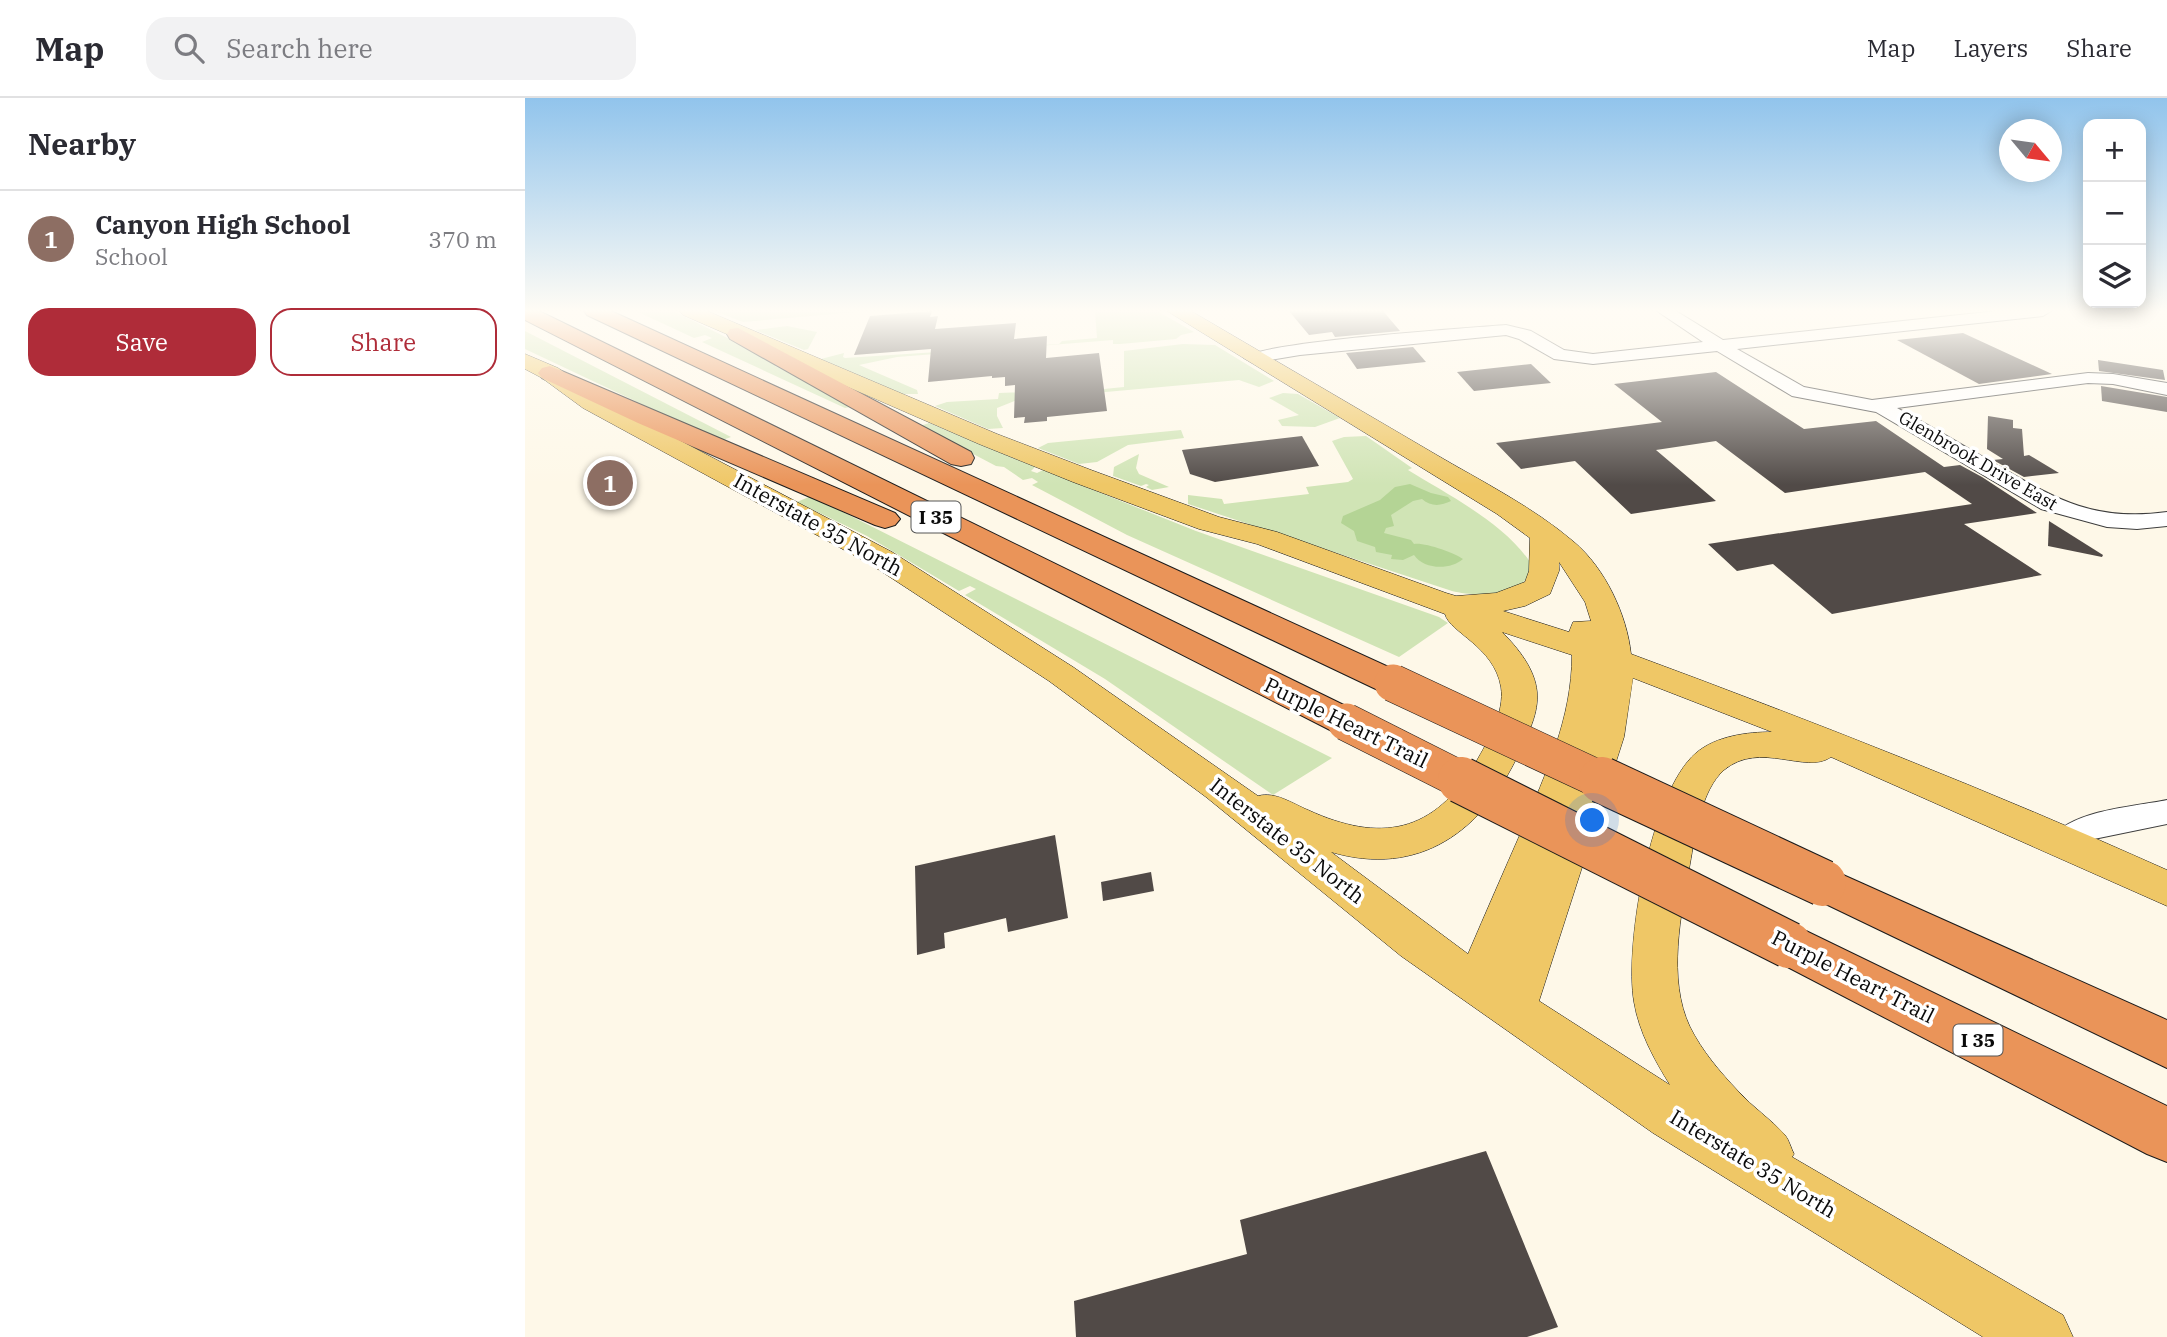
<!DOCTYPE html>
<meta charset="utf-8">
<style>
body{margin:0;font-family:"IBM Plex Serif",serif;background:#f2f2f3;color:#2b2b33}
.controls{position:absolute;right:21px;top:21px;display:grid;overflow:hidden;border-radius:14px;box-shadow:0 4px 18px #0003}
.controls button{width:63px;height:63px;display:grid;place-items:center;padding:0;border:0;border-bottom:2px solid #e1e1e2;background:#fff;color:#2b2b33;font:35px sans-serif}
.compass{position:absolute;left:1474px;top:21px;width:63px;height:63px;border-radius:50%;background:#fff;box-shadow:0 4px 18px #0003;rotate:119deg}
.you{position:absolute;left:1068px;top:723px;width:24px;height:24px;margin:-18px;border:5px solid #fff;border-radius:50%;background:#1a73e8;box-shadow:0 0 0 10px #1a73e833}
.badge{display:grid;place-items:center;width:46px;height:46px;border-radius:50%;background:#af2c39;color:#fff;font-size:23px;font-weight:700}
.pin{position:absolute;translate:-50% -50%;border:4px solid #fff;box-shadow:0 2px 7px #0006}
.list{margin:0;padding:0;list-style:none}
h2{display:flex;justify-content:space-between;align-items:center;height:91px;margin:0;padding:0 28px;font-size:30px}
h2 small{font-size:23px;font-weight:400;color:#7c7c81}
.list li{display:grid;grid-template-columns:46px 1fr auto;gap:21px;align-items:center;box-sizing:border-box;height:98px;padding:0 28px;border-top:2px solid #e1e1e2}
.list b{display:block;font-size:26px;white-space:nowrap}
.list p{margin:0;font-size:23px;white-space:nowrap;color:#7c7c81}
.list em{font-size:23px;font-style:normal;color:#7c7c81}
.actions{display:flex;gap:14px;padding:21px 28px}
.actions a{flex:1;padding:16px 0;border:2px solid #af2c39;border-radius:21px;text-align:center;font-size:24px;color:#af2c39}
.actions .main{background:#af2c39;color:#fff}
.icon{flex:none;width:38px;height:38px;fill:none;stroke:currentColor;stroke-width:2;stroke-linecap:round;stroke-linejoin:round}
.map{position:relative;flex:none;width:1642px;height:1239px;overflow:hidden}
header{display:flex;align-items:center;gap:42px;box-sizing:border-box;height:98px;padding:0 35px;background:#fff;border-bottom:2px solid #e1e1e2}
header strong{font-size:33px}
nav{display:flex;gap:38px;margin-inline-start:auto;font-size:24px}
.search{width:490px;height:63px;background:#f2f2f3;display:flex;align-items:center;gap:18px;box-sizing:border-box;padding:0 24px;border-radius:21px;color:#7c7c81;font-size:26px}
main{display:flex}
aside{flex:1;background:#fff}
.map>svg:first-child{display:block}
.green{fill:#d0e4b5}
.forest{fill:#b4d495}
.building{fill:#514a47}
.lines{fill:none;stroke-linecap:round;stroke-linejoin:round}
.minor-casing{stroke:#3d3d3d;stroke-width:2}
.major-casing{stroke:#1b1b1b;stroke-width:1}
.highway-casing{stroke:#1b1b1b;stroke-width:2}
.minor{fill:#fff;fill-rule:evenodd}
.major{fill:#efc766;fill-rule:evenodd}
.highway{fill:#ea9459;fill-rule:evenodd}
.highway-bridge-far1-casing{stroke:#1b1b1b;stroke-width:38;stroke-linecap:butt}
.highway-bridge-casing{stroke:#1b1b1b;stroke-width:48;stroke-linecap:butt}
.highway-bridge-far1{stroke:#ea9459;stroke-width:37}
.highway-bridge{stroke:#ea9459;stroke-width:46}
.labels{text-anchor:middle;stroke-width:7;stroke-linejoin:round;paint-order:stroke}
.far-street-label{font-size:18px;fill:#0a0a0a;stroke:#fff}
.shield{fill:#fff;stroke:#545454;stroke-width:2}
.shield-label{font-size:19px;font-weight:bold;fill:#0a0a0a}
.street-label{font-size:21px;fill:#0a0a0a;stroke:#fff}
</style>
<header>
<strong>Map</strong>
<div class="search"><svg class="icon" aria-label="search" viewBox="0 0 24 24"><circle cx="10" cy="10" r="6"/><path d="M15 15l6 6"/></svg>Search here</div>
<nav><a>Map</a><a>Layers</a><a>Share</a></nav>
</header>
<main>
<aside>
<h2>Nearby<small></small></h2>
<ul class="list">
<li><span class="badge" style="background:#8d6e63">1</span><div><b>Canyon High School</b><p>School</p></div><em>370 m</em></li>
</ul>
<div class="actions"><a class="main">Save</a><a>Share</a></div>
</aside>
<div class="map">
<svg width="1642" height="1239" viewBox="0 0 1642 1239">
<rect width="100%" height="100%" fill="#fef8e8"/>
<!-- green -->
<g class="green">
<polygon points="111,213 148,213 253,265 250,268 330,308 320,310 177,244 187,240 180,237 169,240"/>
<polygon points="190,213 343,213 218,224"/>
<polygon points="570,213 632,213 669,234 656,237 651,241 595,246 588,246 588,242 372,259 334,267 392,292 393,296 378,296 296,261 319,255 318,259 320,260 534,246 537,243 572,240"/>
<polygon points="262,228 292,234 283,251 279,252 230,232"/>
<polygon points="0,233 206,339 195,343 0,251"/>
<polygon points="658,246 690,247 749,283 734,289 714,282 492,302 472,310 472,318 478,330 463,331 410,308 422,304 473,301 474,295 499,294 498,299 599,289 599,253"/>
<polygon points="758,295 773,296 815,320 790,329 757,328 753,322 774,317 744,300"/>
<polygon points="404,325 510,369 506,373 512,375 518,372 671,433 914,519 923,525 874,559 602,437 507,387 513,384 507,380 498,382 479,369 471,368 395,328"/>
<polygon points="656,332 659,340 603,347 572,364 554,366 513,350 523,345"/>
<path d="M 841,338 L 887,370 L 883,372 C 922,396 979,425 1005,464 C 1008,501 951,499 927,493 L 663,406 L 663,397 L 697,401 L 699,406 L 784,396 L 781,389 L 823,384 L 828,381 L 807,343 L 819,339 Z"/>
<polygon points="614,356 611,370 614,376 644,389 627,392 621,389 624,387 621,386 616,388 588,378 589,369"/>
<polygon points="286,398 807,660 748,697 580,581 440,497 451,491 445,488 434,493 342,438 272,404"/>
</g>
<!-- forest -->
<path class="forest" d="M 885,386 L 906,395 L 923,399 L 926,403 C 916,408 906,409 897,401 L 888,403 L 866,417 L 869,428 L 861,430 L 859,435 L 886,442 L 889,446 C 899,444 930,455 938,461 C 926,472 899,472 889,457 L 878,462 L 866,461 L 867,457 L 851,454 L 850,449 L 832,443 L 829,433 L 816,425 L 818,418 L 855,402 L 870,389 Z"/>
<!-- building -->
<g class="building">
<polygon points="407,213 405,219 413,218 410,231 491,225 489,241 522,238 521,260 574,255 582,313 522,319 522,323 499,325 500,319 489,320 490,287 480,288 480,279 467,280 467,278 403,284 406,251 329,257 345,218"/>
<polygon points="764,213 858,213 875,233 810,239 807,234 784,237"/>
<polygon points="1438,235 1527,276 1454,286 1372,242"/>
<polygon points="888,249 901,264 832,271 821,255"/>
<polygon points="1573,262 1638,272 1640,282 1574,273"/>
<polygon points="1006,266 1026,285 949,293 932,274"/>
<polygon points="1191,274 1279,331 1351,323 1419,369 1435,367 1457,379 1512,415 1439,426 1517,477 1307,516 1248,466 1212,473 1183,446 1447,406 1400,374 1260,395 1191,343 1131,352 1191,403 1106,416 1050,363 996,371 971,345 1137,324 1089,286"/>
<polygon points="1576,288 1642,299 1642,314 1577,303"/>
<polygon points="1463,318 1488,322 1488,330 1497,331 1499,358 1504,357 1534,375 1499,379 1468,362 1478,361 1462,351"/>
<polygon points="777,338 794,368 690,384 665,376 657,352"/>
<polygon points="1524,423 1578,457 1577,459 1523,448"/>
<polygon points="530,737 543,820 483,834 481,820 419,835 420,850 392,857 390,768"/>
<polygon points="626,774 629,793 578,803 576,784"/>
<polygon points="961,1053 1033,1229 1002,1239 551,1239 549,1203 722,1156 715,1122"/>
</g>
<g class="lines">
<defs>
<g id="minor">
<path d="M 1132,213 L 1151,213 L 1198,242 L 1472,213 L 1526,213 L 1518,218 L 1212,251 L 1279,289 L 1347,302 L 1563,275 L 1588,276 L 1642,285 L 1642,297 L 1588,286 L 1563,285 L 1372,310 C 1405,328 1437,347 1470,366 C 1531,401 1568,424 1642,414 L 1642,428 L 1612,431 L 1582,429 L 1516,411 L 1351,314 L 1267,298 L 1192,253 L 1068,266 L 1029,261 L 994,241 L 981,237 L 775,257 L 728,265 L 719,260 C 733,244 945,230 981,227 L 1006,233 L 1039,252 L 1068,256 L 1178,244 Z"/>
<path d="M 1642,702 L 1642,726 L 1569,741 L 1553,753 L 1541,756 L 1529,753 L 1524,744 C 1542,712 1608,709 1642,702 Z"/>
</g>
<path id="major" d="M 155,213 L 182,213 L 472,336 L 566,372 L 694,419 L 752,434 L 921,495 L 931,498 L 971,495 L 1000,484 L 1004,473 L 1005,440 L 972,416 L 642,213 L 666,213 C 747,261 829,308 910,356 C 956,383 1008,409 1049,444 C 1080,470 1102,517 1106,556 C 1287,623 1466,693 1642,772 L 1642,808 L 1306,659 C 1281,677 1235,642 1199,672 C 1176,692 1170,738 1165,766 C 1156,816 1142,881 1165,929 C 1177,953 1195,974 1213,993 C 1227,1009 1246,1021 1260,1037 C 1264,1042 1266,1050 1269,1056 L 1267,1059 L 1538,1217 L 1548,1239 L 1458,1239 L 1128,1035 L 876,858 L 681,699 L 524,583 L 345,466 L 58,310 L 17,280 L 0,271 L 0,256 L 33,270 L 74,300 L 367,454 L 548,569 L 733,698 C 750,693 768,706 783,712 C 855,745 909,736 951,664 C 963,643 980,614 976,589 C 969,548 925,535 920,516 L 732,446 L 674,431 L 548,384 L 454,346 L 158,217 ZM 1034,464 L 1060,504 L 1066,523 L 1048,524 L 1044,534 L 978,513 L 1000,508 L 1025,496 L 1034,473 ZM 977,534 L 1047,557 C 1047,620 1021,675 997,732 C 979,773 961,814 943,856 L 806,754 C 894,780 958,733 994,655 C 1003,636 1014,615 1012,594 C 1010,571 993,550 977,534 ZM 1108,580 L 1247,634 C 1222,634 1191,638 1171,655 C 1126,693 1099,847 1109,904 C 1114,934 1129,961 1145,987 L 1014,903 L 1099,639 Z"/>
<g id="highway">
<polygon points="0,213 14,213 835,615 840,624 835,633 821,636 807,633 0,222"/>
<polygon points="59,213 86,213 881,577 886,585 881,593 868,596 855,593 62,217"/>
<polygon points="213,230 446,354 449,360 446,366 436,368 426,366 205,241 202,236 205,231"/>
<polygon points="25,268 370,415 375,421 370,427 360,430 350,427 113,325 17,280 13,275 17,270"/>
<polygon points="1298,768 1642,922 1642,970 1282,797 1275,785 1282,773"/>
<polygon points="1264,828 1281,833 1642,1008 1642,1064 1622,1056 1247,861 1240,847 1247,833"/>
</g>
</defs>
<!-- minor casing -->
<use href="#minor" class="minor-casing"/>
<!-- major casing -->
<use href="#major" class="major-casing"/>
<!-- highway casing -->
<use href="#highway" class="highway-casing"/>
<!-- minor -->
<use href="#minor" class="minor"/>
<!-- major -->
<use href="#major" class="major"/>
<!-- highway -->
<use href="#highway" class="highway"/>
<defs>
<g id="highway-bridge-far1">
<polyline points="868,585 1080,684"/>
<polyline points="821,624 940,684"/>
</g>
<g id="highway-bridge">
<polyline points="936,682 1264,847"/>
<polyline points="1077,682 1298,785"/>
</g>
</defs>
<!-- highway-bridge-far1 casing -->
<use href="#highway-bridge-far1" class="highway-bridge-far1-casing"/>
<!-- highway-bridge casing -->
<use href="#highway-bridge" class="highway-bridge-casing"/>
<!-- highway-bridge-far1 -->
<use href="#highway-bridge-far1" class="highway-bridge-far1"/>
<!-- highway-bridge -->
<use href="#highway-bridge" class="highway-bridge"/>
</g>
<!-- sky -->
<linearGradient id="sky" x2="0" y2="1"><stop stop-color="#91c4ec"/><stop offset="0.55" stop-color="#fffcf5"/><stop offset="1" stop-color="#fffcf5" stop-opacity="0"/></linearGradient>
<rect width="1642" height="387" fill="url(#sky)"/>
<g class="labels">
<!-- far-street labels -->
<g class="far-street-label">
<text transform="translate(1453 363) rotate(30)" y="6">Glenbrook Drive East</text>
</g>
<!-- shield labels -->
<g class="shield">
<rect x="386.5" y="403.5" width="49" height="31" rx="5"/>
<rect x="1428.5" y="926.5" width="49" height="31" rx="5"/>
</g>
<g class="shield-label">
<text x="411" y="426">I 35</text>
<text x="1453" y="949">I 35</text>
</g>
<!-- street labels -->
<g class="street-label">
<text transform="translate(293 427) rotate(29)" y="7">Interstate 35 North</text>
<text transform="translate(821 625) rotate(26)" y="7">Purple Heart Trail</text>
<text transform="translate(762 743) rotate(38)" y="7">Interstate 35 North</text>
<text transform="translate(1328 879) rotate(27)" y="7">Purple Heart Trail</text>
<text transform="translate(1228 1066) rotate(31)" y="7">Interstate 35 North</text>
</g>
</g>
</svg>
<div class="controls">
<button>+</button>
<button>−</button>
<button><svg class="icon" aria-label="layers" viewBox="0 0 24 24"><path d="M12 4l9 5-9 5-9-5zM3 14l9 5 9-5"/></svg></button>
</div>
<svg class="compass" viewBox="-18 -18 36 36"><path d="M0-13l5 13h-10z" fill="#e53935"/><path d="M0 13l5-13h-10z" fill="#7c7c81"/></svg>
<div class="you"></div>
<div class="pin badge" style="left:85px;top:385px;background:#8d6e63">1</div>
</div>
</main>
